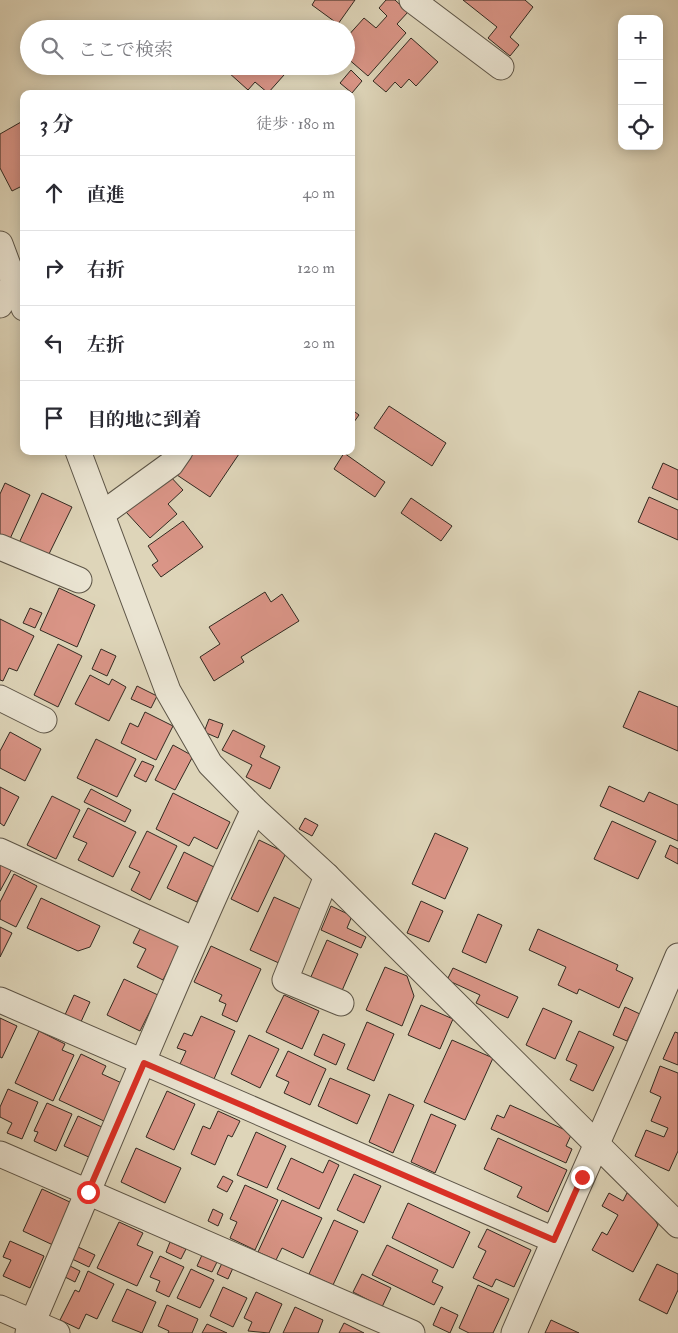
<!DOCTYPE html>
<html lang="ja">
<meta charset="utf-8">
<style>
body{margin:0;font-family:"IM FELL Double Pica","Noto Serif JP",serif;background:#f7f7f7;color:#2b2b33}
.controls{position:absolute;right:15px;top:15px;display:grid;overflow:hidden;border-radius:10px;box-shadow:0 2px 12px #0003}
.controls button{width:45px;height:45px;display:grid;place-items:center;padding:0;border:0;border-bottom:1px solid #e1e1e2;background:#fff;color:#2b2b33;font:25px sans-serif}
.stop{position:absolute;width:15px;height:15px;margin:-11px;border:4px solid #d93025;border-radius:50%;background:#fff}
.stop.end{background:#d93025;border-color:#fff;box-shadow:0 1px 5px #0008}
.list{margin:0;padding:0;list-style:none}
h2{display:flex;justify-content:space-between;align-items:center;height:65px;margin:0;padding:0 20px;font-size:21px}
h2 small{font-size:16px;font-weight:400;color:#7c7c81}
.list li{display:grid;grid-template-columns:32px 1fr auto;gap:15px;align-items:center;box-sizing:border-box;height:75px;padding:0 20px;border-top:1px solid #e1e1e2}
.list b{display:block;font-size:19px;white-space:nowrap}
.list em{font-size:16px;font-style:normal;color:#7c7c81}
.icon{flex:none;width:28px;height:28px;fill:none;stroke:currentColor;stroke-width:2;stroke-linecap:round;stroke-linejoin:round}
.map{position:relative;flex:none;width:678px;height:1333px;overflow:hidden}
.search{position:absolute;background:#fff;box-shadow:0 2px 12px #0003;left:20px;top:20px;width:335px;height:55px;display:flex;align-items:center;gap:12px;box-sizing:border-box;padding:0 18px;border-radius:28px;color:#7c7c81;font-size:19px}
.panel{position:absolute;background:#fff;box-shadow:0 2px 12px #0003;left:20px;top:90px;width:335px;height:365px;border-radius:10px}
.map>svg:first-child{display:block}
.building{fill:#da9587;stroke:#322a21}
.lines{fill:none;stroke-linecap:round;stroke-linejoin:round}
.street-casing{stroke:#5d5547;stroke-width:27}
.street{stroke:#eae4d2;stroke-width:25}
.route{stroke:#d93025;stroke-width:6}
</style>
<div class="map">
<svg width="678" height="1333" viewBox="0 0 678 1333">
<rect width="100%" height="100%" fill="#ded5b9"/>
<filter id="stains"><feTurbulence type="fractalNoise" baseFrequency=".004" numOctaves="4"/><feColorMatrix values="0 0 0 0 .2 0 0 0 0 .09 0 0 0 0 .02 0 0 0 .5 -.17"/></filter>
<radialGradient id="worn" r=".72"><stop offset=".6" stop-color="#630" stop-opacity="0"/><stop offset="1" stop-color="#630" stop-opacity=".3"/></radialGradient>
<!-- building -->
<g class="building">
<polygon points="315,0 355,0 338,24 312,5"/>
<polygon points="386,0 395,0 408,12 397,24 406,33 368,76 346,57 346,38 364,18 376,28 387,16 379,8"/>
<polygon points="463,0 525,0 533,7 510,37 519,45 510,56 488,38 497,27"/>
<polygon points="411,38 438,62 416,86 409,79 401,88 395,82 386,92 373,81"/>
<polygon points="234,66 253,66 258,70 261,66 292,66 268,93 255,82 248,90 228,72"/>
<polygon points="351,70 362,81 352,93 340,83"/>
<polygon points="21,122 24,127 24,185 12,191 0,168 0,134"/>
<polygon points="389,406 446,443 432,466 374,428"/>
<polygon points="351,409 359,415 351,426"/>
<polygon points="193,451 241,451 210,497 177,475"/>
<polygon points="344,453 385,482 375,497 334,469"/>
<polygon points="663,463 678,470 678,500 652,488"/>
<polygon points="168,474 183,490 168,504 177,514 150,538 126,512"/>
<polygon points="5,483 30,495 9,541 0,537 0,494"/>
<polygon points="42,493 72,507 48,556 19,543"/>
<polygon points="649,497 678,510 678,540 638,522"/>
<polygon points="411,498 452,526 441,541 401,513"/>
<polygon points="183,521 203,547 161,577 152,565 158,561 148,546"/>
<polygon points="59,588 95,605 77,647 40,630"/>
<polygon points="265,592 271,602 282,594 299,621 241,657 244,662 214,681 200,657 220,644 209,627"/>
<polygon points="30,608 42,613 35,628 23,623"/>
<polygon points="0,619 34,636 17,671 9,668 3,681 0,680"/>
<polygon points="58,644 82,656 58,707 34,695"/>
<polygon points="101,649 116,656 107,676 92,669"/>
<polygon points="90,675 109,685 112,679 126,687 109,721 75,704"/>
<polygon points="137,686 157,696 151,708 131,699"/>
<polygon points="639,691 678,707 678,751 623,727"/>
<polygon points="145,712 173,726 156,760 121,743 130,723 138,727"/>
<polygon points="209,719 223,724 218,738 204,732"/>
<polygon points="233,730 265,746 260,757 280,767 270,789 246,777 252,765 222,750"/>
<polygon points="10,732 41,749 25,781 0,768 0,751"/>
<polygon points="96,739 136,759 117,797 77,778"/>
<polygon points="173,745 193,756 175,790 155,780"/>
<polygon points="142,761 154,766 146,782 134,776"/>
<polygon points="609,786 644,802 649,792 678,805 678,841 600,806"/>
<polygon points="0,787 19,797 4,826 0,823"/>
<polygon points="91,789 131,810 125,822 84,802"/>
<polygon points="173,793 230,822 217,849 194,837 189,846 156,829"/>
<polygon points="52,796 80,810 56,859 27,845"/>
<polygon points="88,808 136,832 113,877 78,860 87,843 73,837"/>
<polygon points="305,818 318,825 312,836 299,829"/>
<polygon points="612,821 656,841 638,879 594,859"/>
<polygon points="147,831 177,846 150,900 131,890 140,872 129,867"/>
<polygon points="435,833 468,848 445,899 412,884"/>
<polygon points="259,840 286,853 258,912 231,899"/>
<polygon points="670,845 678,849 678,864 665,857"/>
<polygon points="184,852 214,867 197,902 167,888"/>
<polygon points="0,863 12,869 0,891"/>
<polygon points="14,874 37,886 16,927 0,919 0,902"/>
<polygon points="274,897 305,911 281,964 250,950"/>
<polygon points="41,898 100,926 90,947 78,951 27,928"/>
<polygon points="421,901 443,911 429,942 407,933"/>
<polygon points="331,906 352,916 347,928 366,937 361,948 321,930"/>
<polygon points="478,914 502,925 486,963 462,952"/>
<polygon points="142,925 181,944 163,980 137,967 146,949 133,943"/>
<polygon points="0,927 12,933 0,957"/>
<polygon points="538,929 618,965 616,970 633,978 619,1008 579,989 577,994 558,985 566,967 529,950"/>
<polygon points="327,940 358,954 341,993 310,979"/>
<polygon points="211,946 261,969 237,1022 222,1015 226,1004 219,1001 222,995 194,982"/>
<polygon points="385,967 407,976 414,996 402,1026 366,1010"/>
<polygon points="453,968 518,997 508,1018 476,1003 480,995 447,980"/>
<polygon points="124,979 158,995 140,1031 107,1015"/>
<polygon points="74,995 90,1002 80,1024 64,1017"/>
<polygon points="284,995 319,1011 302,1049 266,1032"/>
<polygon points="421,1005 453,1019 440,1049 408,1035"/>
<polygon points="625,1007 640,1014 627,1041 613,1035"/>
<polygon points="543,1008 572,1021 555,1059 526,1045"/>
<polygon points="201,1016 235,1031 214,1079 180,1064 186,1051 177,1048 184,1033 192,1036"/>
<polygon points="0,1018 17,1026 2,1058 0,1057"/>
<polygon points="367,1022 394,1034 374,1081 347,1069"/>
<polygon points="39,1031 65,1044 62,1050 74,1055 53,1101 15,1083"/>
<polygon points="579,1031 614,1047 593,1091 570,1080 577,1065 566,1060"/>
<polygon points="675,1032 678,1033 678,1065 663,1059"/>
<polygon points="323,1034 345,1044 336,1065 314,1055"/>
<polygon points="249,1035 279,1049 260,1088 231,1074"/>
<polygon points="452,1040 493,1058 465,1120 424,1102"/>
<polygon points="288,1051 326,1069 310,1105 284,1093 289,1082 276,1076"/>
<polygon points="81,1054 106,1066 102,1074 124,1084 106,1122 59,1100"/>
<polygon points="660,1066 678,1073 678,1151 669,1171 635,1156 646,1130 664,1137 668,1128 651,1121 661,1097 650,1092"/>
<polygon points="330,1078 370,1095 357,1124 318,1106"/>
<polygon points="8,1089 38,1102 22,1139 7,1133 12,1123 0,1117 0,1107"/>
<polygon points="167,1091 195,1104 174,1150 146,1137"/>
<polygon points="389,1094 414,1105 393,1153 369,1142"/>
<polygon points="47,1103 72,1114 56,1151 34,1141 38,1132 34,1131"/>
<polygon points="510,1105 572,1133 566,1146 572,1149 566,1163 491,1129 497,1115 504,1118"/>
<polygon points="218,1111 240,1121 232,1137 228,1135 215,1165 191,1154 203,1126 210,1129"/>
<polygon points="431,1114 456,1125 435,1173 411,1162"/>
<polygon points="78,1116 104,1128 91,1158 64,1146"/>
<polygon points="256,1132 286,1146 267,1188 237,1175"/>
<polygon points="498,1138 567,1170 548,1212 517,1197 522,1187 484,1169"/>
<polygon points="136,1148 181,1168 165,1203 121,1182"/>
<polygon points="291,1158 323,1173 329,1160 339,1165 319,1209 277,1189"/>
<polygon points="354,1174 381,1186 364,1223 337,1210"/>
<polygon points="223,1176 233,1181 227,1192 217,1187"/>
<polygon points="245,1185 278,1200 255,1250 230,1238 237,1222 230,1219"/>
<polygon points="42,1189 72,1203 53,1245 23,1231"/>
<polygon points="609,1193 623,1201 627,1193 644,1202 658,1225 633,1272 592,1250 602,1232 607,1235 618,1215 602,1206"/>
<polygon points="282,1200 322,1218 303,1258 282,1248 276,1260 258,1252"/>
<polygon points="408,1203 470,1232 453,1268 392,1238"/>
<polygon points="213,1209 223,1214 218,1226 208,1221"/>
<polygon points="334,1220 358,1231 333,1285 309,1274"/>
<polygon points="119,1222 143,1233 137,1245 153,1252 137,1286 97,1268"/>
<polygon points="487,1229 531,1250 514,1287 496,1279 492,1287 473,1278 486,1251 478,1247"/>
<polygon points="10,1241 44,1256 30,1288 3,1276 11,1260 3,1257"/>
<polygon points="170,1242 186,1249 181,1259 166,1252"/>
<polygon points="387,1245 438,1270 432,1282 443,1287 434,1305 372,1275"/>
<polygon points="78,1247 95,1255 89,1267 72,1259"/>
<polygon points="202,1255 217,1262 212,1272 197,1266"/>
<polygon points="160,1256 184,1267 169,1297 156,1291 160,1281 150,1277"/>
<polygon points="222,1263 233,1268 228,1279 217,1274"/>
<polygon points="657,1264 678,1274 678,1290 667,1314 639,1300"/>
<polygon points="70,1266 80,1271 75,1282 65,1277"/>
<polygon points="191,1269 214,1280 200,1308 177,1298"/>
<polygon points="88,1271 114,1284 97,1319 86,1314 79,1329 60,1320 75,1290 79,1292"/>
<polygon points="362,1274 391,1288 382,1307 353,1292"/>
<polygon points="478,1285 509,1299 493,1333 469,1333 459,1328"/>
<polygon points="223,1287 247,1298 233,1327 210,1316"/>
<polygon points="127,1289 156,1302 142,1333 112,1321"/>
<polygon points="256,1292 282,1304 269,1333 248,1331 252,1322 244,1318"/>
<polygon points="167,1305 198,1319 192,1333 168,1333 169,1331 158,1326"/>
<polygon points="295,1307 323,1320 318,1333 283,1333"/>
<polygon points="441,1307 458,1315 450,1333 433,1325"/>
<polygon points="551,1320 579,1333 545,1333"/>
<polygon points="344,1323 364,1333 339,1333"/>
<polygon points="207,1324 227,1333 202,1333"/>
</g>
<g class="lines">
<defs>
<g id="street">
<polyline points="412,0 501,67"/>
<polyline points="0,244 24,308"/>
<polyline points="0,305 14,282"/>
<polyline points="78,451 168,691 210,764 254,809 327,876 678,1225"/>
<polyline points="102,514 171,464 180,451"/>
<polyline points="0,547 79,580"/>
<polyline points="0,698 44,720"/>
<polyline points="0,851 193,939"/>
<polyline points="327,876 285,980 341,1003"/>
<polyline points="0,1000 554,1240"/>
<polyline points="0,1154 412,1333"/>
<polyline points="0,1308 57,1333"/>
<path d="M 28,1333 C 103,1158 174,982 254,809"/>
<path d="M 514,1333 C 568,1207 625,1083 678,956"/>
</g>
</defs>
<!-- street casing -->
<use href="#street" class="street-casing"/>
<!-- street -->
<use href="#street" class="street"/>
</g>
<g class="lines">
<!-- route -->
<polyline class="route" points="88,1192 144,1063 554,1240 582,1177"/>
</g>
<rect width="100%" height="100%" filter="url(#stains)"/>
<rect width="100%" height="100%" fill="url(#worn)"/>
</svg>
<div class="controls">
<button>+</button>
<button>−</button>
<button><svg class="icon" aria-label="locate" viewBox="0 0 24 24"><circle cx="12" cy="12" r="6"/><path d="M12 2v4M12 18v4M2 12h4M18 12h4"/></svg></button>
</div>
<div class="stop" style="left:88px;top:1192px"></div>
<div class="stop end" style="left:582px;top:1177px"></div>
<div class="search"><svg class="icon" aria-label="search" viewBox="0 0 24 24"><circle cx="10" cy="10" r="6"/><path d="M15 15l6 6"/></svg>ここで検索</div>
<section class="panel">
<h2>3 分<small>徒歩 · 180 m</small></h2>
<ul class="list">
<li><svg class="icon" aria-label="ahead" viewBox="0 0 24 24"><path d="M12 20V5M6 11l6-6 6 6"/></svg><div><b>直進</b></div><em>40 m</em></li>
<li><svg class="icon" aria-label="right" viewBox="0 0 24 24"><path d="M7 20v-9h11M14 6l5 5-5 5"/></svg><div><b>右折</b></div><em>120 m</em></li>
<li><svg class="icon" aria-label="left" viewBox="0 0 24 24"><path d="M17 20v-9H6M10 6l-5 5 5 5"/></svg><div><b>左折</b></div><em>20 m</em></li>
<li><svg class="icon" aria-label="arrive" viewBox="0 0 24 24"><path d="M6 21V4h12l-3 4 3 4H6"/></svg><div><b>目的地に到着</b></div></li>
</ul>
</section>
</div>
